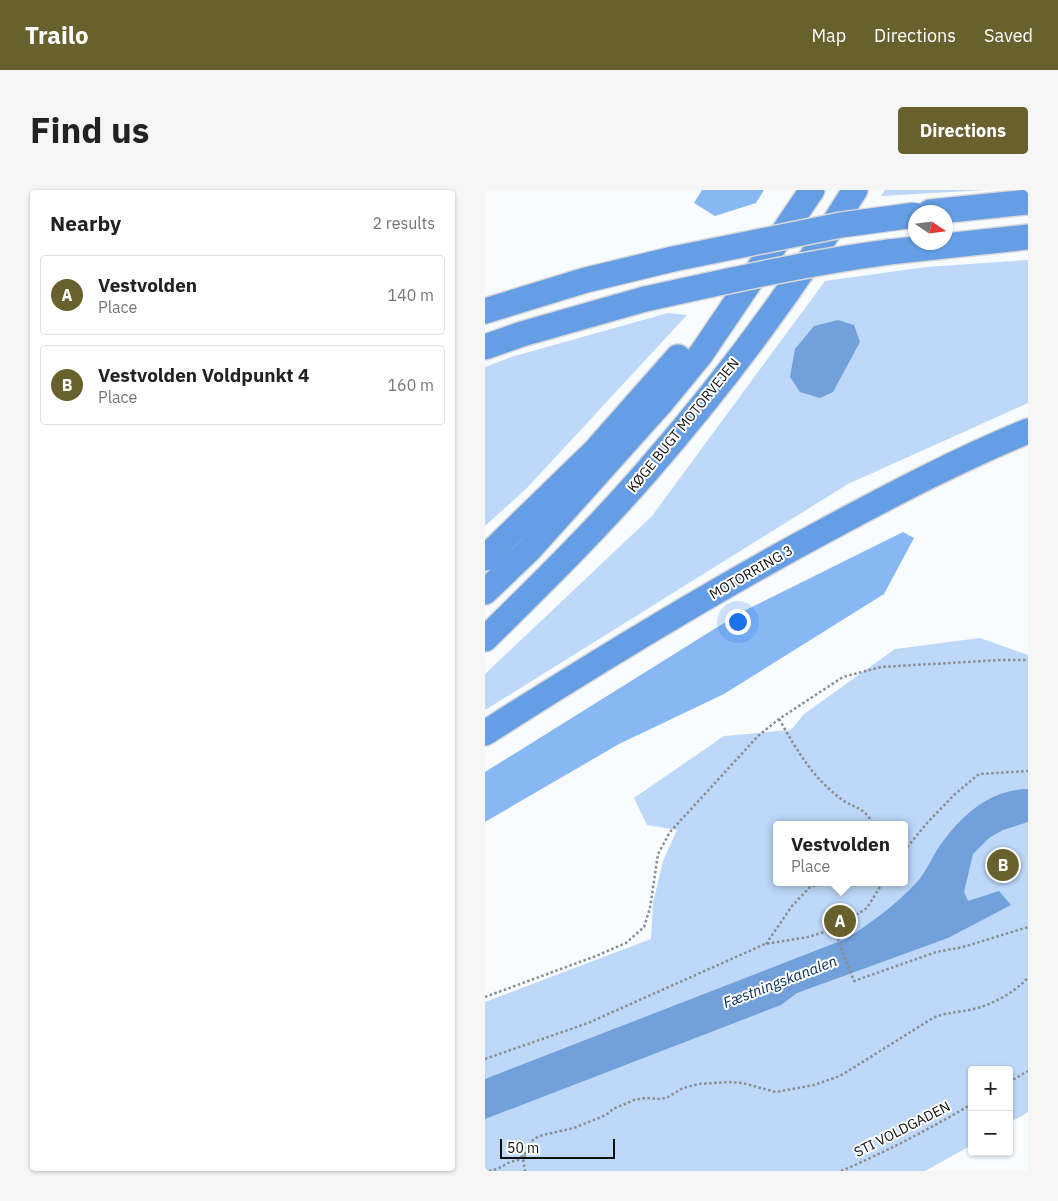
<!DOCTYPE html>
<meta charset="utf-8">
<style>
body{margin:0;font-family:"IBM Plex Sans",sans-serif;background:#f6f6f6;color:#222}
.controls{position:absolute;right:15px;bottom:15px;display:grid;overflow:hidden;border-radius:5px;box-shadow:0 1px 4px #0004}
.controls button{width:45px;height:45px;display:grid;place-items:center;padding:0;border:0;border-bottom:1px solid #e0e0e0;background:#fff;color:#222;font:25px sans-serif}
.compass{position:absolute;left:423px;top:15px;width:45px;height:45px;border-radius:50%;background:#fff;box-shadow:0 1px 4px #0004;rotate:103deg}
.scale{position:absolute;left:15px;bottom:12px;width:115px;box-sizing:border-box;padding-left:5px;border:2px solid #0c0d0f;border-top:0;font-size:14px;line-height:18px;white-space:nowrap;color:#0c0d0f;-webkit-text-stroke:4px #fff;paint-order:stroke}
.you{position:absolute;left:252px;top:431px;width:18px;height:18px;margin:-12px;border:4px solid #fff;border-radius:50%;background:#1a73e8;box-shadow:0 0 0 8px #1a73e833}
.badge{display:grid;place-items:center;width:32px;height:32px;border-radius:50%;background:#68602d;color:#fff;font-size:16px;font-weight:700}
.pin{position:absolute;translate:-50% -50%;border:2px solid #fff;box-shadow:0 1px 5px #0006}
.popup{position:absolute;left:288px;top:631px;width:135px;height:65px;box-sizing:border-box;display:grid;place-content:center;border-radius:5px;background:#fff;filter:drop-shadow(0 1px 4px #0005);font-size:16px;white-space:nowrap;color:#767676}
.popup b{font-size:19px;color:#222}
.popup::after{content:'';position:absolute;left:50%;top:100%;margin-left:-10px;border:10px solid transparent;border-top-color:#fff}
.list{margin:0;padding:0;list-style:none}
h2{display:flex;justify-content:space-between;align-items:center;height:65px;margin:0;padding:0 20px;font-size:21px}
h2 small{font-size:16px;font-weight:400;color:#767676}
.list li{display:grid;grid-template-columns:32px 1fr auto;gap:15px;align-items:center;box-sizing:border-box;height:80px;margin:0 10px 10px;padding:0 10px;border:1px solid #e0e0e0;border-radius:5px}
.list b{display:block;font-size:19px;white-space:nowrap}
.list p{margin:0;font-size:16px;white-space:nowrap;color:#767676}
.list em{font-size:16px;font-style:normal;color:#767676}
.map{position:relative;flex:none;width:543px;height:981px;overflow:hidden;border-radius:5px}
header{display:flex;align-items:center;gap:30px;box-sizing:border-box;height:70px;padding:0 25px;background:#68602d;color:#fff}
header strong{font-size:24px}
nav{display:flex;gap:28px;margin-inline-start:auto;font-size:18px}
.intro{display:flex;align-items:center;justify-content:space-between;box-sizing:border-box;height:120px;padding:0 30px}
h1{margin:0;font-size:35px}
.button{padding:12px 22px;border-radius:5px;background:#68602d;color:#fff;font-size:18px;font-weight:700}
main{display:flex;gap:30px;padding:0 30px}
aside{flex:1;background:#fff;border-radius:5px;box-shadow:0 1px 4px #0004}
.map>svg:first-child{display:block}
.green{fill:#bdd8f9;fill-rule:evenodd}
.forest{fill:#88b8f3}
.water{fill:#71a0da}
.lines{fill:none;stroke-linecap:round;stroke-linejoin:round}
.highway-casing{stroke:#d8d8d9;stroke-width:28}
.path{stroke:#8b8d8f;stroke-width:2.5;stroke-dasharray:2.5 2.5;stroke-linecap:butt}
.highway{stroke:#659ee4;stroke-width:25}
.highway-bridge-casing{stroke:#d8d8d9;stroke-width:28;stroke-linecap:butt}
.highway-bridge{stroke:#659ee4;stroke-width:25}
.labels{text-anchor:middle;stroke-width:4;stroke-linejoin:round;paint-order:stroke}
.street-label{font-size:14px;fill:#0c0d0f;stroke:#fff}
.water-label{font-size:15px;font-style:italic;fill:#003063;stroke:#fff}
</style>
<header>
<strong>Trailo</strong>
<nav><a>Map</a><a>Directions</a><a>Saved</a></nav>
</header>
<div class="intro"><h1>Find us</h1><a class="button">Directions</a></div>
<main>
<aside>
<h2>Nearby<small>2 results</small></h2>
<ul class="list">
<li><span class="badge">A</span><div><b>Vestvolden</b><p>Place</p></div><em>140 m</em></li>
<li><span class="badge">B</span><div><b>Vestvolden Voldpunkt 4</b><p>Place</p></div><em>160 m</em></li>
</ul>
</aside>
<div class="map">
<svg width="543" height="981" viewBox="0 0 543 981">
<rect width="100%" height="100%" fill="#f9fcfe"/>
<!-- green -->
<g class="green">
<polygon points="400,0 501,0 396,6"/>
<polygon points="543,70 543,213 363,294 0,520 0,484 167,326 340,91 441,77"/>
<polygon points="183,123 202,125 41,299 0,336 0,177 26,167"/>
<path d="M 495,448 L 543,465 L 543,922 L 524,933 L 524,880 L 487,880 L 487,955 L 440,981 L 0,981 L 0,812 L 166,749 L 168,713 L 178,671 L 192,640 L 162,635 L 149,608 L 239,546 L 306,540 L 319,524 L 410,459 ZM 291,635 L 419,635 L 419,692 L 291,692 Z"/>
</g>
<!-- forest -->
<g class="forest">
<polygon points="217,0 279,0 271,13 230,26 209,13"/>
<polygon points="418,342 429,348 399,404 239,504 134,554 0,632 0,582 255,423"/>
</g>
<!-- water -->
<g class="water">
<polygon points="353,130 369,135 375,152 348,202 335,208 315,202 305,187 310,159 329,136"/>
<path d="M 543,599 L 543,632 L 518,640 L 504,648 L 488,664 L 479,702 L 483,711 L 514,701 L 526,715 L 463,748 L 312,803 L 296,815 L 0,929 L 0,889 L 363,748 C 389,730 410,716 432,692 C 442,681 447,666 456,654 C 478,624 505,600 543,599 Z"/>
</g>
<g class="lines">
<defs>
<g id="highway">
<polyline points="445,22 543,12"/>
<polyline points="404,62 543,47"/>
<polyline points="0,121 101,90 188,69"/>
<polyline points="0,157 37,144 160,109"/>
<polyline points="0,368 110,261 193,167"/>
<polyline points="0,402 45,359 175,214 216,164 327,0"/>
<path d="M 0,449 C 56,394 112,339 163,280 C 238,194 310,97 370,0"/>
<path d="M 0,543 C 113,471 227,401 345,338 C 410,303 475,269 543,241"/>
</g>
</defs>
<!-- highway casing -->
<use href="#highway" class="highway-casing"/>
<!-- path -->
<g class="path">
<path d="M 294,529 C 312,560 326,586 356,609 C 368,618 381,617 388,635"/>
<polyline points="419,661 442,633 470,604 494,584 543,581"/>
<polyline points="349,739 369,791 451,762 478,757 543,737"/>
<polyline points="281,754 307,716 326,696 353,692"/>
<polyline points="0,807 111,766 141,753 159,737 165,718 173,664 185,642 273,546 294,529 358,487 396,477 515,470 543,470"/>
<polyline points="0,869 103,833 280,754 323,747 349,739 382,718 398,692"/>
<polyline points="524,892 543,881"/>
<polyline points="40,965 38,969 40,981"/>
<path d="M 4,981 L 12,979 L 25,972 L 33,970 L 41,963 L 48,950 L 54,946 L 89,938 L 121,925 L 128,919 L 149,910 L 160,908 L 176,909 L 183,907 L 198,898 L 214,894 L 244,892 L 257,893 L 291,902 L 329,895 L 355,886 L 448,828 C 459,823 467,823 478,821 C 502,818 526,805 543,788"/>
<path d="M 356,981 C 401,962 444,939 487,914"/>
</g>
<!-- highway -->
<use href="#highway" class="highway"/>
<defs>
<g id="highway-bridge">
<polyline points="188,69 356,35 430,25"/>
<path d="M 160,109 C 241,91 322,73 404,62"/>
</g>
</defs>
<!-- highway-bridge casing -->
<use href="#highway-bridge" class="highway-bridge-casing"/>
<!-- highway-bridge -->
<use href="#highway-bridge" class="highway-bridge"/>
</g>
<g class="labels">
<!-- street labels -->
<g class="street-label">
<text transform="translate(198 235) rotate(-51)" y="5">KØGE BUGT MOTORVEJEN</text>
<text transform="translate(266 382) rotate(-30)" y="5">MOTORRING 3</text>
<text transform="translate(417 939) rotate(-27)" y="5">STI VOLDGADEN</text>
</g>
<!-- water labels -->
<g class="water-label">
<text transform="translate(295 792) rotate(-21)" y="5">Fæstningskanalen</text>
</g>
</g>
</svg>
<div class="controls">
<button>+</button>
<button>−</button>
</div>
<svg class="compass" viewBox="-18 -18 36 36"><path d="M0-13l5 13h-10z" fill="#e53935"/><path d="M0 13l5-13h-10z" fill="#767676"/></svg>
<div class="scale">50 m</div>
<div class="you"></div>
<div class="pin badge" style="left:355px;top:731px">A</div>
<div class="popup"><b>Vestvolden</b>Place</div>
<div class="pin badge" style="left:518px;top:675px">B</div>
</div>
</main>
